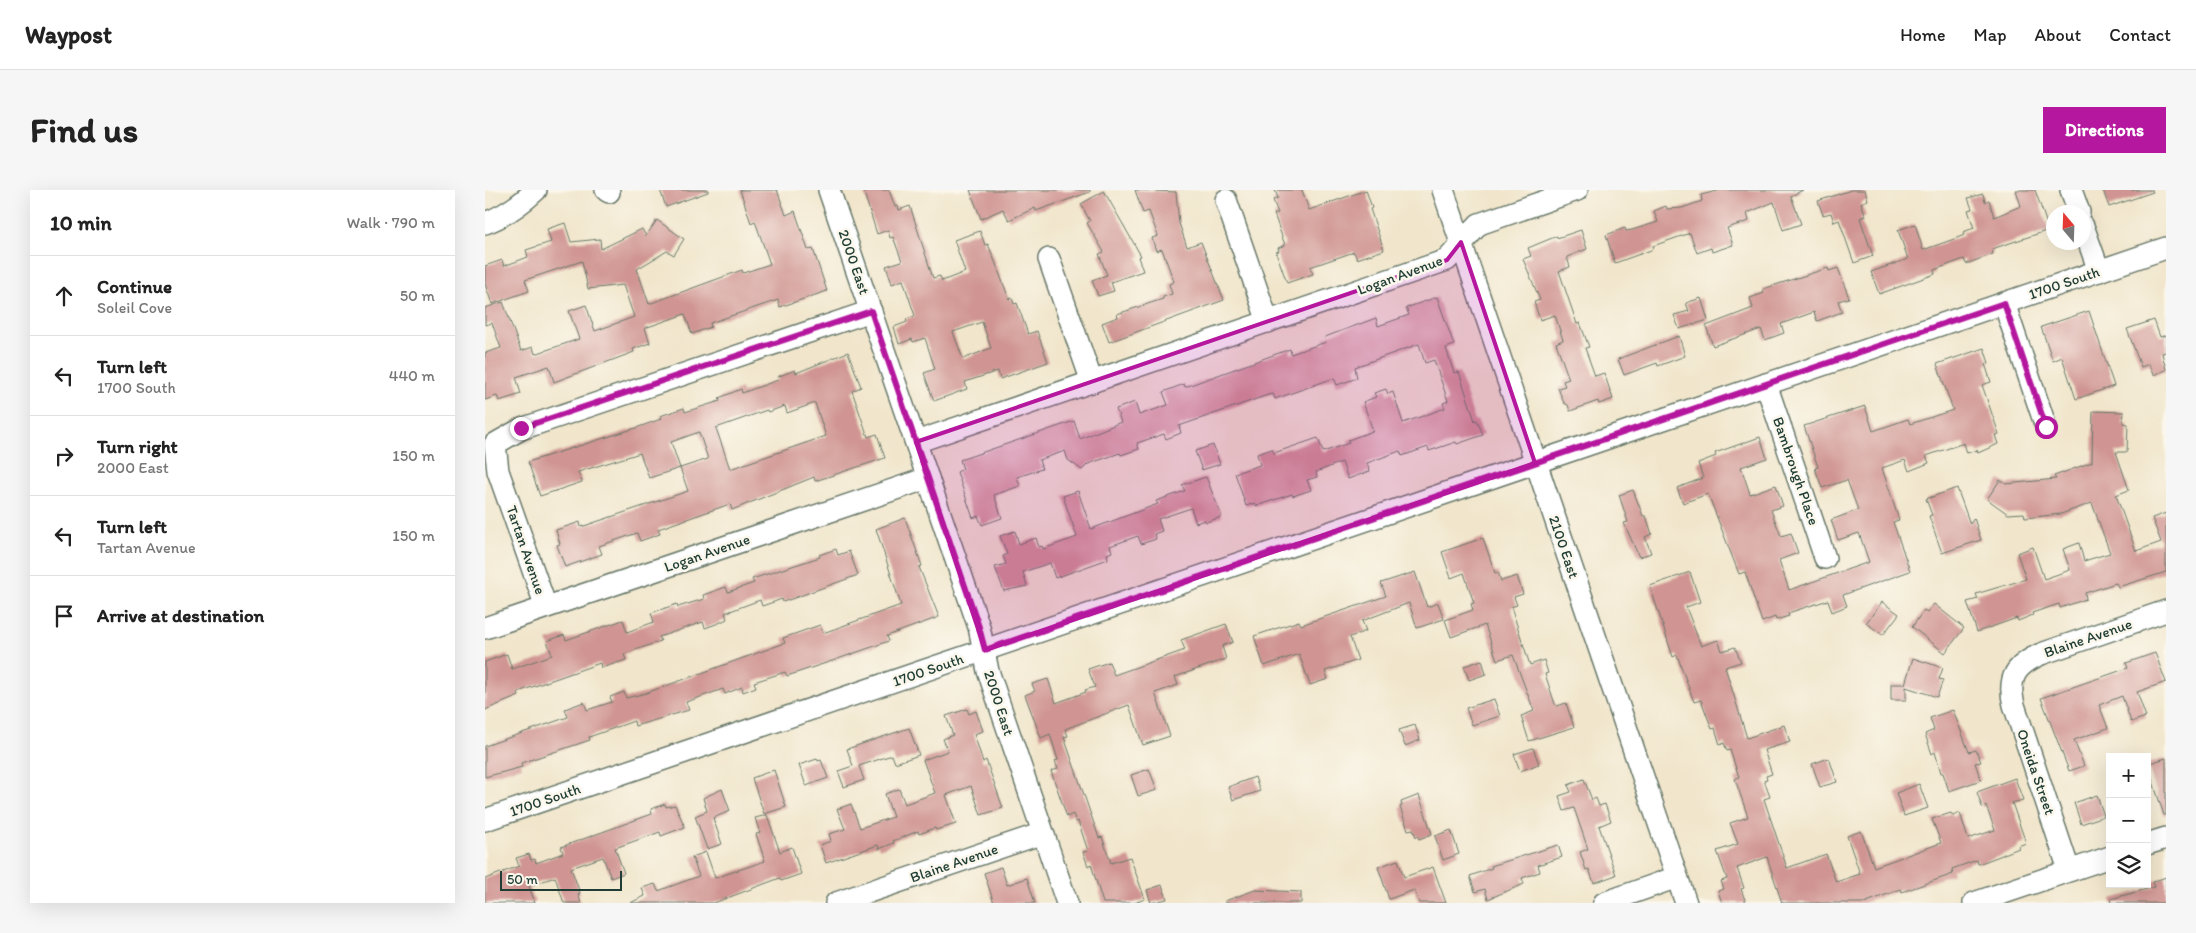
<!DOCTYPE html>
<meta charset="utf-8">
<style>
body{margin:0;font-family:Itim,sans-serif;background:#f6f6f6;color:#222}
.controls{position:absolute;right:15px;bottom:15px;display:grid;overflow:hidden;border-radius:0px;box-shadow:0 5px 20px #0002}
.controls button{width:45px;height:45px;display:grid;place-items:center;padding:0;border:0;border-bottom:1px solid #e0e0e0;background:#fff;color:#222;font:25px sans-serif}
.compass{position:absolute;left:1561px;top:15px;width:45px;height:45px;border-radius:50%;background:#fff;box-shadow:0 5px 20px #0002;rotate:341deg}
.scale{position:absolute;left:15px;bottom:12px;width:122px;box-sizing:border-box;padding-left:5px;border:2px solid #1f3d34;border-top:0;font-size:14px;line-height:18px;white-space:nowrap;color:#1f3d34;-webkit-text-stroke:4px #fbf7ec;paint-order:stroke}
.stop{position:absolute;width:15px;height:15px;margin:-11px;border:4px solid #b5179e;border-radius:50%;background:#fff}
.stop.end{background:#b5179e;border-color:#fff;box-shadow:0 1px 5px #0008}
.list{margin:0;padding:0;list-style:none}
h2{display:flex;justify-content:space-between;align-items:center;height:65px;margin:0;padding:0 20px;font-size:21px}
h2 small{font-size:16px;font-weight:400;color:#767676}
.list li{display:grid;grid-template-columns:32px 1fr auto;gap:15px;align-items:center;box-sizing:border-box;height:80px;padding:0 20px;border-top:1px solid #e0e0e0}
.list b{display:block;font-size:19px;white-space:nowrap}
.list p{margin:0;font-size:16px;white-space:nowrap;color:#767676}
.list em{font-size:16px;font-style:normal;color:#767676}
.icon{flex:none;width:28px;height:28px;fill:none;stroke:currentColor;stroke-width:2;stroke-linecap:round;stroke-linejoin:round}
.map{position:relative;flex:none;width:1681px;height:713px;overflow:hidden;border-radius:0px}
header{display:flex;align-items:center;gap:30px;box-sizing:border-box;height:70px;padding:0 25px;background:#fff;border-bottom:1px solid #e0e0e0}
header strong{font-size:24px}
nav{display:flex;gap:28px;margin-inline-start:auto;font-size:18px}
.intro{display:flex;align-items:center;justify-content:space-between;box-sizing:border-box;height:120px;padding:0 30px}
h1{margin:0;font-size:35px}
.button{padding:12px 22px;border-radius:0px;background:#b5179e;color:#fff;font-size:18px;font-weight:700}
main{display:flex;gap:30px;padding:0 30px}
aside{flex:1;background:#fff;border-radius:0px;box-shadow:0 5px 20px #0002}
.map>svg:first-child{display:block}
.building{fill:#d09593;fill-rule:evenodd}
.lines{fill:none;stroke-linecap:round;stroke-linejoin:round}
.minor-casing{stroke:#687869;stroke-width:24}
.minor{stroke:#fff;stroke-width:21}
.route{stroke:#b5179e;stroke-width:6}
.marked{fill:#b5179e;fill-opacity:0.2;stroke:#b5179e;stroke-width:4;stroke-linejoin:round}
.labels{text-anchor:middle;stroke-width:5;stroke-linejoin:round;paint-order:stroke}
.street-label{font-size:15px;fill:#1f3d34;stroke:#fbf7ec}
</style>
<header>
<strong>Waypost</strong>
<nav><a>Home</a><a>Map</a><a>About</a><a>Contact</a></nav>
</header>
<div class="intro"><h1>Find us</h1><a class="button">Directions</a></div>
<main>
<aside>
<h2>10 min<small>Walk · 790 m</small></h2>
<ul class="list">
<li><svg class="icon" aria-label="ahead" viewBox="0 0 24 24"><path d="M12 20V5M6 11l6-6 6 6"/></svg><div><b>Continue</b><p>Soleil Cove</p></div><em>50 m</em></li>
<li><svg class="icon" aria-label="left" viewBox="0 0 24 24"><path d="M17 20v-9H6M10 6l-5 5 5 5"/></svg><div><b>Turn left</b><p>1700 South</p></div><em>440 m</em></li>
<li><svg class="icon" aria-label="right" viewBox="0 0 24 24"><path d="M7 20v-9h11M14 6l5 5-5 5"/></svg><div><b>Turn right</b><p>2000 East</p></div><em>150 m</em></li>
<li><svg class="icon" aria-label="left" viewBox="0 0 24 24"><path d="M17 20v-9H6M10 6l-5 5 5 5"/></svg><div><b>Turn left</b><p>Tartan Avenue</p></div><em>150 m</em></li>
<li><svg class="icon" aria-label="arrive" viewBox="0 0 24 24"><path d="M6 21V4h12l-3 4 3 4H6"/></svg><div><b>Arrive at destination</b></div></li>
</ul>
</aside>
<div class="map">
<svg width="1681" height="713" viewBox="0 0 1681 713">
<rect width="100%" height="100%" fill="#fbf7ec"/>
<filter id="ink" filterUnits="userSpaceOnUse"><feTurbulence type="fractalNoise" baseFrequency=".02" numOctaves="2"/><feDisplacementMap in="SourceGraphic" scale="10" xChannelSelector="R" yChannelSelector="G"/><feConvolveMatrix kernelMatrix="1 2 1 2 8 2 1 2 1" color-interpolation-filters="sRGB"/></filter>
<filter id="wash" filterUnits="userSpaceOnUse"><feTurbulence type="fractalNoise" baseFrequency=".0096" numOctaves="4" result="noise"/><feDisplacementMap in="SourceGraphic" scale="20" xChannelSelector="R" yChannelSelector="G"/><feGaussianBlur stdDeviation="1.12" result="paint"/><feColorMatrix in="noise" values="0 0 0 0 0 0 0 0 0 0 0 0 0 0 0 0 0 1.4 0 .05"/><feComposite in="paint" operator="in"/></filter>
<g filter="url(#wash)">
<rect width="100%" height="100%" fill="#f1e6cc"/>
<g id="blocks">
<!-- building -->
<g class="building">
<polygon points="175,0 223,0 223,2 181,17"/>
<polygon points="255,0 292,0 301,25 310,21 323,60 328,59 342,101 295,117 293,110 225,133 226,137 207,144 200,124 160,138 165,153 148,159 149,162 69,192 64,176 31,187 36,204 14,211 12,206 0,210 0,163 16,158 7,133 0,135 0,118 18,112 36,161 48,157 50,164 94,149 84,121 101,115 110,141 149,127 138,95 103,99 97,71 40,90 44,101 7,114 0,94 0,76 17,70 19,76 43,67 41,60 66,52 62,39 80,33 86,52 115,49 116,59 157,39 161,46 172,30 199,49 189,65 182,61 152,79 164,114 257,80 258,83 285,74 270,31 266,33"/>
<path d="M 378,0 L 404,0 L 410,17 L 413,16 L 414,20 L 425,16 L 448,88 L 455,86 L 457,91 L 480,82 L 469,50 L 495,41 L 500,55 L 503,54 L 509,69 L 524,109 L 527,108 L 529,114 L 532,113 L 543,144 L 552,141 L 563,172 L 515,189 L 513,181 L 480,192 L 482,199 L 449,211 L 439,183 L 450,179 L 440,148 L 428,152 L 427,149 L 414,154 L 409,137 L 422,132 L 421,129 L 430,126 L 418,90 L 407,94 L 401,76 L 417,71 L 408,47 L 405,48 L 403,40 L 392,44 ZM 497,132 L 506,158 L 478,169 L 468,142 Z"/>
<polygon points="485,0 605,0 605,2 551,21 550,18 524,30 518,19 496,29"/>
<polygon points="650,0 691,2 694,33 702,57 716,52 739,110 624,152 617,133 633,127 632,124 678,109 678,107 687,104 684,94 689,92 677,59 671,61 667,48 673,46 664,21 658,23"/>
<polygon points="790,0 817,0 824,20 881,0 887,18 885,19 899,60 872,69 869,62 825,77 828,84 802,93 791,62 794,61 793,58 800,55 789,24 793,23 788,10 793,8"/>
<polygon points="1236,0 1318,0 1306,6 1316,34 1298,40 1289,12 1262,23 1264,31 1242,38 1248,55 1227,62 1226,58 1212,63 1205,43 1168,56 1169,59 1130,73 1121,45 1140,38 1141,41 1147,40 1173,32 1169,21 1181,16 1182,19 1197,18 1217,11 1216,5"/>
<polygon points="1366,0 1380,0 1383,10 1376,13 1381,26 1375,28 1388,66 1369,73 1354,30 1349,32 1346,23 1338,25 1333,11"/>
<polygon points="1531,0 1550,0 1564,40 1507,59 1508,64 1481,74 1479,69 1449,80 1450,84 1394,104 1386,82 1423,69 1413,40 1430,34 1438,60 1472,48 1479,45 1478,42 1489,38 1483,20 1487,19 1483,8 1498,4 1500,12 1504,10 1509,27 1536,16"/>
<polygon points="1618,0 1667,0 1668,2 1624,17"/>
<polygon points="619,1 656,66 653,67 658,81 626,92 629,101 613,106 607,90 622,85 614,64 619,62 602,33 605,31 596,14"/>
<polygon points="1096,40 1102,59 1082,67 1085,77 1074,81 1092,134 1095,133 1104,157 1100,158 1110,186 1119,183 1128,209 1114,214 1113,211 1085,221 1083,215 1079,213 1073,198 1080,196 1078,191 1084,189 1071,153 1078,150 1070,125 1055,130 1049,112 1055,110 1038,69 1046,66 1043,58 1072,46 1072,48"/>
<polygon points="1343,78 1344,81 1353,78 1364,108 1353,111 1357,122 1332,131 1329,122 1296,134 1299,143 1280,150 1276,139 1228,156 1221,136 1268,118 1265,108 1279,103 1278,99"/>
<polygon points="952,107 969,155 961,158 969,183 974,182 990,231 992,230 998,245 972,254 971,252 944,261 943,257 917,266 915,261 882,273 885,281 863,289 857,272 831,282 832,287 822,290 826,300 808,306 807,304 771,316 770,313 761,316 750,283 775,275 772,264 787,259 789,263 833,248 838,262 864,253 863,250 888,241 878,212 891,207 889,203 901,199 903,204 908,202 918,233 960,218 958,213 963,211 949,170 940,173 934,154 870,177 872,188 852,195 849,188 790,209 788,204 783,205 694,236 696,243 681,249 679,244 652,253 654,259 636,265 635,263 603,274 597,280 583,270 580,261 554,270 557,279 532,287 535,296 509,305 517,328 497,335 493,326 488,328 472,282 478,279 475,270 589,231 595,249 636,232 631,219 650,212 654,225 683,215 678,202 699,194 700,197 805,159 806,164 841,152 840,147 891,128 893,136 924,125 921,118"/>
<polygon points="1216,108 1223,130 1194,139 1189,125 1204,121 1201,113"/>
<polygon points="1604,121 1629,196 1591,209 1577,167 1568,171 1556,137"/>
<polygon points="1669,130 1675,147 1681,145 1681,162 1677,163 1681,180 1668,185 1664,174 1656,177 1642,139"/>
<polygon points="1194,146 1200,166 1173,176 1172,173 1139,185 1133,169"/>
<polygon points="1499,158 1504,173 1500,174 1506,192 1497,195 1514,244 1510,245 1513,254 1493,263 1492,260 1482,263 1479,253 1441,266 1444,273 1424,281 1420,270 1397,278 1414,330 1408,332 1425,381 1358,405 1362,416 1347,422 1343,410 1303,423 1304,426 1291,430 1290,427 1277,432 1260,382 1254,384 1223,304 1198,313 1192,298 1218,288 1213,273 1231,266 1230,263 1275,247 1282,268 1256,277 1265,304 1291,295 1298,316 1286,320 1296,346 1306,343 1313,363 1294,370 1304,400 1384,372 1374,343 1353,350 1346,330 1373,320 1362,290 1337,298 1330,278 1333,277 1319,236 1380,216 1388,241 1423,229 1425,234 1468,220 1452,174"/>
<path d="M 363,162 L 376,197 L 367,201 L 383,247 L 392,244 L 400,268 L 330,291 L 329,287 L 247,320 L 245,314 L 173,339 L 175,344 L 155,351 L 152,343 L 114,356 L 117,364 L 80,377 L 72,355 L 75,354 L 71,340 L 95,332 L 96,337 L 203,301 L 195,278 L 223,269 L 214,242 L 186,252 L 195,278 L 164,288 L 155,263 L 93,282 L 97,292 L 55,306 L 43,272 L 151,238 L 176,229 L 175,226 L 199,218 L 200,222 L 235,211 L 234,208 L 256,199 L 257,203 L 293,190 L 292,187 L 310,180 L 311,183 ZM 330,213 L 341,246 L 245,279 L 231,238 L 282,220 L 283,222 L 300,216 L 302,223 Z"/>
<polygon points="1608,221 1639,222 1638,233 1643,234 1642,262 1631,262 1644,300 1631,305 1651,361 1676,352 1667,328 1681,323 1681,382 1633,397 1631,393 1600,403 1601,409 1575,418 1574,414 1547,423 1548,425 1533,431 1532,428 1492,442 1482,412 1493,409 1491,404 1541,389 1532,363 1548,357 1559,389 1585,380 1578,359 1594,353 1599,371 1625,363 1607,313 1576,324 1540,328 1539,323 1523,324 1502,309 1515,290 1521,294 1571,289 1569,286 1607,272"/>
<polygon points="728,255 735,274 717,280 710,261"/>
<polygon points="721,287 737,327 721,332 720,330 711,333 706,318 673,329 677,341 669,344 671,349 656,354 653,346 625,356 627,362 622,364 623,369 570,388 565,373 538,382 542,396 519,401 510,377 521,374 518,366 522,364 515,346 530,341 534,354 551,348 554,357 557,356 558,359 592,347 578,306 593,301 606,339 673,314 671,311 700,301 697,295"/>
<polygon points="1472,298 1485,334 1489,328 1496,350 1457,363 1444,326 1447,325 1441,309"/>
<polygon points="1148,300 1158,326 1161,326 1167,344 1160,347 1166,363 1154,367 1139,333 1143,332 1134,305"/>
<polygon points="420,328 437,376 434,377 454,427 402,446 404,451 347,471 302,486 300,482 269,492 271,497 258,502 257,497 240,504 238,499 201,512 204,520 150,536 149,531 104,547 105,550 36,573 37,577 0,587 0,556 83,527 80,519 99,512 102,520 127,512 125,507 139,502 141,508 161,503 300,453 298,448 335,435 338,443 416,415 391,339"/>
<polygon points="998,348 1010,383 1013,382 1016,391 1032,386 1038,404 1029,407 1032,415 1026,417 1045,475 1059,470 1063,483 1060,484 1070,514 1072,516 1081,513 1089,537 1044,551 1036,526 1049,521 1028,465 1012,470 1000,435 966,447 960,430 988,420 986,414 989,413 979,383 966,388 957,362"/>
<polygon points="351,359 353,365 364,361 373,385 298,412 297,409 277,416 275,410 240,423 242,429 234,433 220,438 218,432 174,447 176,451 139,464 141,470 116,478 115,473 33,502 34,506 0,520 0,472 22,464 27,479 67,465 62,451 79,445 81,450 138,430 142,442 169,432 166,423 192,414 193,417 219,409 218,405 241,397 243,402 269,393 267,389 335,367 334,365"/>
<polygon points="930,382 942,417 953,413 959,429 932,438 924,413 877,431 881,441 865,447 873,470 840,481 843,489 825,495 814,464 779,476 769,446 814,431 816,435 901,406 896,393"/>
<polygon points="1205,382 1215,412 1201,417 1216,456 1233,450 1237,461 1250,457 1256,472 1240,477 1262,548 1299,535 1305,552 1279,560 1287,584 1281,586 1282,589 1279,590 1285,607 1279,609 1302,678 1341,664 1351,692 1375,684 1362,646 1376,641 1389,677 1456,653 1447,629 1466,623 1468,626 1475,623 1483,649 1510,640 1501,616 1497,617 1492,602 1530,588 1538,610 1527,613 1541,653 1533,656 1534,658 1512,667 1493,674 1492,670 1467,679 1468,684 1417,702 1416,699 1379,713 1297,713 1282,667 1252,678 1259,698 1256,699 1261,713 1237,713 1233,701 1239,699 1236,691 1242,689 1232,661 1253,654 1245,633 1263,627 1250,589 1254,587 1245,560 1242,561 1239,553 1235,555 1230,538 1227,539 1216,510 1209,512 1192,465 1188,467 1165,396"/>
<polygon points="1397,412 1414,424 1398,445 1381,433"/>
<polygon points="1449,414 1479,438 1460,463 1427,437 1439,420 1442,422"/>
<polygon points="741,434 748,452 737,456 741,469 690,487 693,495 670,503 685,546 658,555 644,515 580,539 583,546 579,547 614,648 617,647 626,673 645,667 660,709 649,713 618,713 606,674 603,676 598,662 603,661 593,631 591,632 588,624 582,627 566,581 573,579 570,571 573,570 565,544 556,548 540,505 550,501 547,494 563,489 571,513 601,502 600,500 610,497 603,479 624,472 629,485 700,460 696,450"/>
<polygon points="1670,463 1681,492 1652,502 1661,527 1646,532 1637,506 1614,515 1623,538 1589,550 1599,576 1584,581 1556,508 1643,478 1641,473"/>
<polygon points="1428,468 1458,478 1454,489 1458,490 1452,507 1421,497 1421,510 1406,510 1406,494 1420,494"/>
<polygon points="997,470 1001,484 984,490 979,476"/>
<polygon points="1009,509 1015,526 987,535 981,518"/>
<polygon points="482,519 484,524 491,521 498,541 489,544 498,572 501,570 518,618 496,625 486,596 461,605 471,634 451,640 450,638 434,644 433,641 408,651 409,653 394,659 393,655 341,673 335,655 346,651 344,644 360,639 352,619 366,614 375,638 408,627 400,604 414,599 420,614 450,603 438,570 463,561 458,549 468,545 461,526"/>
<polygon points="1468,520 1484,562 1491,560 1496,572 1490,573 1496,590 1464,601 1458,583 1456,583 1450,562 1447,564 1440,544 1449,540 1445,528"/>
<polygon points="930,535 935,550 920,556 914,540"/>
<polygon points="424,538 434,565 410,573 407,565 374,576 379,590 359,597 353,581 368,576 362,559"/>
<polygon points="1048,558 1054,574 1035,581 1029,564"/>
<polygon points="1344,568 1352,592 1335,597 1327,574"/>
<polygon points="1681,568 1681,625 1679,625 1662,574"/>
<polygon points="332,569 333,571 336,570 343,588 321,596 314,575"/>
<polygon points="664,579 672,600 653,606 646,585"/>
<polygon points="289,580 301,617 279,624 267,588"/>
<polygon points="770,587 775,601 748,610 743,597"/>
<polygon points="1099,589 1107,610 1111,608 1114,616 1120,614 1126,631 1114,636 1131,685 1109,693 1104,679 1101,680 1095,662 1103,659 1089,618 1079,621 1074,606 1086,602 1083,595"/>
<polygon points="1434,594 1443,618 1419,626 1411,603"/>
<polygon points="237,599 245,621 228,628 237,654 222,659 210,626 222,621 218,608"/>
<polygon points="934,605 947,644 934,649 933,646 931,647 928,639 923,640 915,617 917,616 916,612"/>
<polygon points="1612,605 1619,626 1596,634 1589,613"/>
<polygon points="180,614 181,617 190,615 200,637 176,646 175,642 130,658 139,683 126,688 118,667 86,678 95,703 93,704 96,713 79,713 70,687 44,696 50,713 0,713 0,689 34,676 31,668 44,664 46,670 50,669 51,673 78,663 76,657 167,624 166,619"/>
<polygon points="282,625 295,662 307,657 316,684 296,691 295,688 229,713 145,713 160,706 157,698 170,694 173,701 214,686 207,667 221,662 230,688 280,671 271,644 275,643 270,628"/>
<polygon points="966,640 974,664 958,670 950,646"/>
<polygon points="1073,655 1077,667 1053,675 1055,682 1037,688 1039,694 1003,709 1000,699 990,702 985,686 1007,678 1006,676"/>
<polygon points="913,670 919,687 948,677 961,713 934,713 929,700 904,709 893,677"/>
<polygon points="516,677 522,695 542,688 550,713 509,713 499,683"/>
<polygon points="1681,687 1681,713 1627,713 1626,709 1669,697 1667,692"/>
<polygon points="677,695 682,709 666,713 662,700"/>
<polygon points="770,700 816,702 816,713 740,713 740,711"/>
</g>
</g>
</g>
<g filter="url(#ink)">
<use href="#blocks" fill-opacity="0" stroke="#687869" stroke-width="1"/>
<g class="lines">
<defs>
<g id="minor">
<polyline points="121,0 124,2"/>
<polyline points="344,0 494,437 503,481 582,713"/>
<polyline points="958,0 1201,713"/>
<polyline points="1586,0 1594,22"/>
<polyline points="741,10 783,132"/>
<path d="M 0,33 C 20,26 36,14 51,0"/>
<polyline points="1598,36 1614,81"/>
<polyline points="564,69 607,192"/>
<polyline points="1519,113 1561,237"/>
<polyline points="1281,194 1340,368"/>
<polyline points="431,252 962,70 994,34 1092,0"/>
<polyline points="61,417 13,281 10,254 36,239 386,121"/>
<polyline points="0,438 443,288"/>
<polyline points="0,630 1681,58"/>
<polyline points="1662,654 1681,648"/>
<path d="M 1584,680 L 1529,515 C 1522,487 1531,475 1556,464 L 1681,421"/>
<polyline points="351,713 558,643"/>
<polyline points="1119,713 1192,687"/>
<polyline points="1489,713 1625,667"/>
</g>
</defs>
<!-- minor casing -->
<use href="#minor" class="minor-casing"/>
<!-- minor -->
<use href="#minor" class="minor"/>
</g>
</g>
<g class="lines" filter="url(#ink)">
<!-- route -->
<polyline class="route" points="36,238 386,121 494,437 500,460 1519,113 1561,237"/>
</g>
<!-- marked area -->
<path class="marked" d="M 976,52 L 1050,273 L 500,460 L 431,252 L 962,70 Z"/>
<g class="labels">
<!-- street labels -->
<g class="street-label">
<text transform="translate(369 72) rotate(71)" y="5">2000 East</text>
<text transform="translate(915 85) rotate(-20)" y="5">Logan Avenue</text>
<text transform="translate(1579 93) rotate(-19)" y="5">1700 South</text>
<text transform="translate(1311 281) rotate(71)" y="5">Bambrough Place</text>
<text transform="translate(1079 357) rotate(71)" y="5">2100 East</text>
<text transform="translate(41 360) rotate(71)" y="5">Tartan Avenue</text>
<text transform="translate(222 363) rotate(-19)" y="5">Logan Avenue</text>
<text transform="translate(1603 448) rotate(-19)" y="5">Blaine Avenue</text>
<text transform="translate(443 480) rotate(-19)" y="5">1700 South</text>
<text transform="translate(514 513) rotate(72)" y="5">2000 East</text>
<text transform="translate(1551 582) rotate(71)" y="5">Oneida Street</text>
<text transform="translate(60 610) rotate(-19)" y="5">1700 South</text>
<text transform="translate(469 673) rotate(-19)" y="5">Blaine Avenue</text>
</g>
</g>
</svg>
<div class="controls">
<button>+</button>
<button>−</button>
<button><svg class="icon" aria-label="layers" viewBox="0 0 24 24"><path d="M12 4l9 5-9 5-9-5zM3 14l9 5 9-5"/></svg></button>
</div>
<svg class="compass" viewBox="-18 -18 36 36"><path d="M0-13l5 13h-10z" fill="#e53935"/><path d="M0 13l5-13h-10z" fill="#767676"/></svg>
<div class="scale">50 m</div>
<div class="stop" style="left:1561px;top:237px"></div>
<div class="stop end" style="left:36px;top:238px"></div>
</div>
</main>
